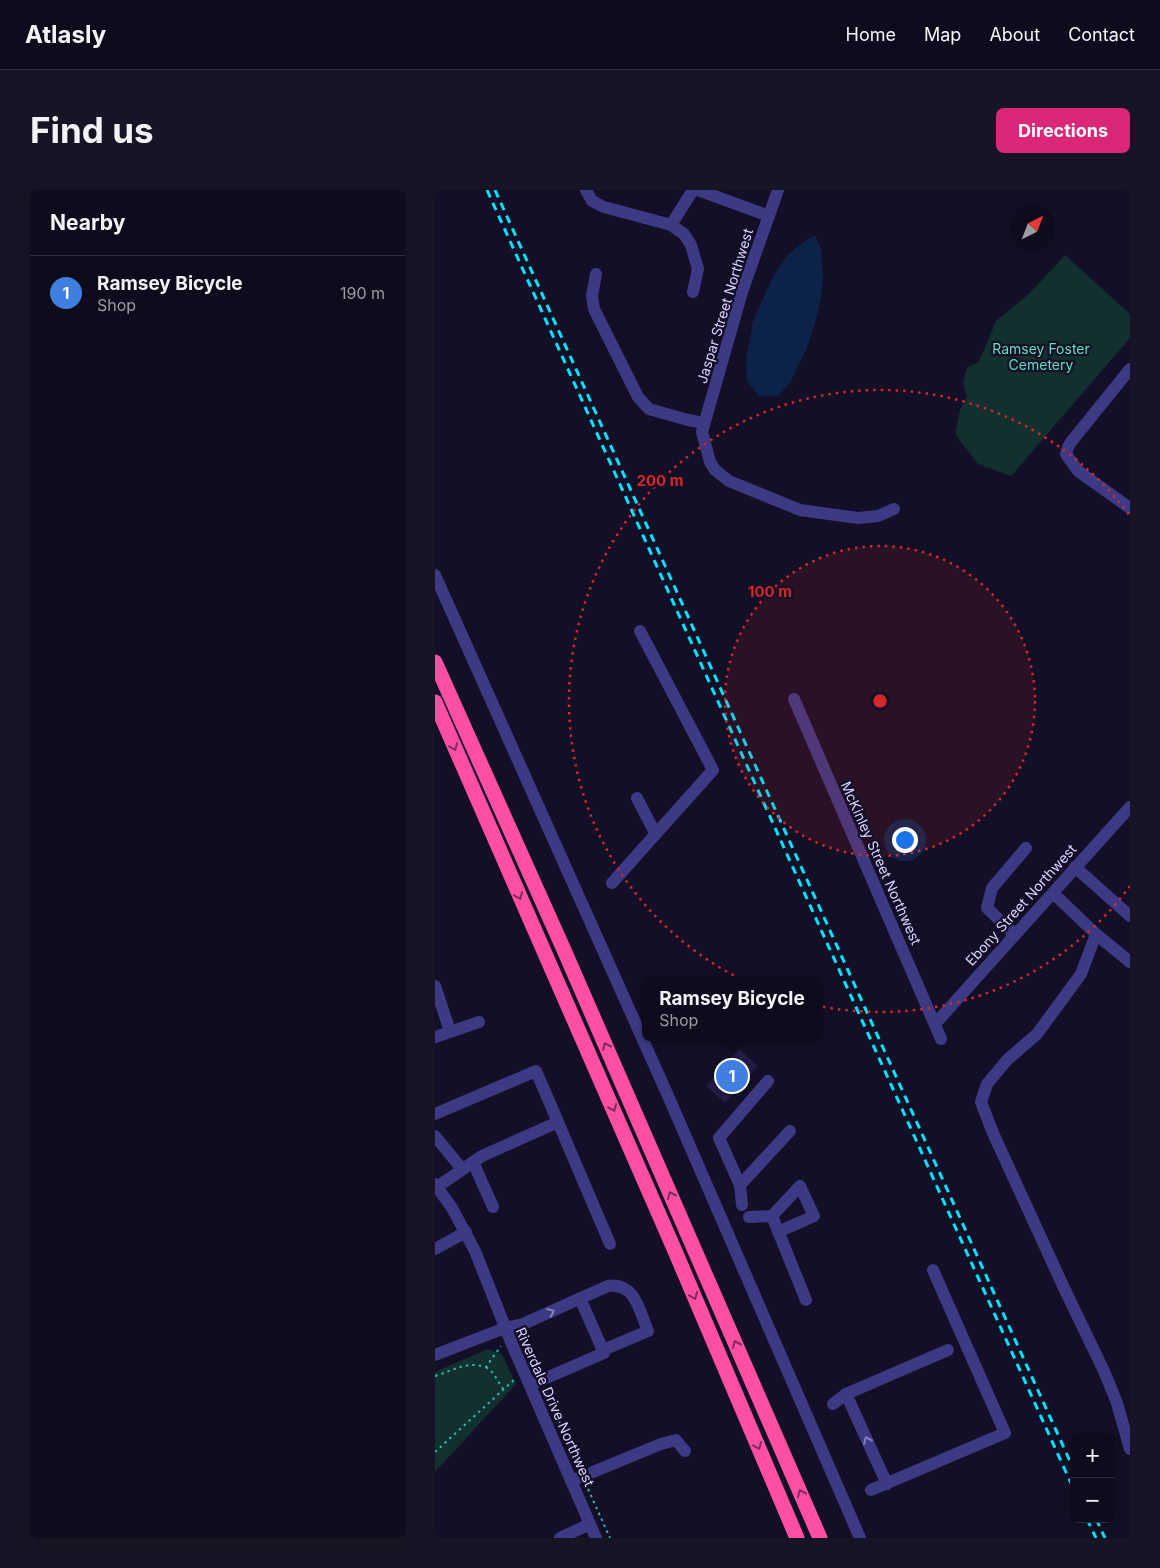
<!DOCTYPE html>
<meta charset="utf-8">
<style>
body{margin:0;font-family:Inter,sans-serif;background:#171425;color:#f1f3f6}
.controls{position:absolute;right:15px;bottom:15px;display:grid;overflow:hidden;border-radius:8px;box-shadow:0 5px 20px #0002}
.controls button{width:45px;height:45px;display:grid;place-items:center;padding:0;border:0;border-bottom:1px solid #2e2b3b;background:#0e0b1c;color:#f1f3f6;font:25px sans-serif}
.compass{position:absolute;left:575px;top:15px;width:45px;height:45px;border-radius:50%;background:#0e0b1c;box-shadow:0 5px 20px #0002;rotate:42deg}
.you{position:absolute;left:469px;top:649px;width:18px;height:18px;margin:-12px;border:4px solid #fff;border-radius:50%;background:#1a73e8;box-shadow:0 0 0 8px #1a73e833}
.badge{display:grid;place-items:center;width:32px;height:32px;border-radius:50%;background:#db2777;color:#fff;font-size:16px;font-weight:700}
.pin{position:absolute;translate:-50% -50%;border:2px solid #fff;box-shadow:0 1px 5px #0006}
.popup{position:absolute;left:207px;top:786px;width:180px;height:65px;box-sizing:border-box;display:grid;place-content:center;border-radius:8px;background:#0e0b1c;filter:drop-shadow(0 1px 4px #0005);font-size:16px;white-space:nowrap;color:#9b9ba3}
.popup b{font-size:19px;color:#f1f3f6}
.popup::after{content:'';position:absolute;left:50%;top:100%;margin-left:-10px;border:10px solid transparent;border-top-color:#0e0b1c}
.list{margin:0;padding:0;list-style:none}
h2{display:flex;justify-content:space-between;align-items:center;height:65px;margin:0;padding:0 20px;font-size:21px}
h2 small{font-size:16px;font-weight:400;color:#9b9ba3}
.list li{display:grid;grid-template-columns:32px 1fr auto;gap:15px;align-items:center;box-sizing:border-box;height:75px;padding:0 20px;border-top:1px solid #2e2b3b}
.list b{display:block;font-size:19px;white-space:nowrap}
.list p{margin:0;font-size:16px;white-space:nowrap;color:#9b9ba3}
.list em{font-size:16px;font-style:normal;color:#9b9ba3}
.map{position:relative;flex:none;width:695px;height:1348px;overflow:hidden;border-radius:8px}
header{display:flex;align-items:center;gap:30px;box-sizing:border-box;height:70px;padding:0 25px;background:#0e0b1c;border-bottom:1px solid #2e2b3b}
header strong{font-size:24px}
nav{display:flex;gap:28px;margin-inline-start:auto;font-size:18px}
.intro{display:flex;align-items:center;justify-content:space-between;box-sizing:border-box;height:120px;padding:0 30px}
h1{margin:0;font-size:35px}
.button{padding:12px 22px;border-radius:8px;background:#db2777;color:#fff;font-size:18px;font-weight:700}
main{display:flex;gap:30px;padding:0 30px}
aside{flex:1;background:#0e0b1c;border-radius:8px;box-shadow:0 5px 20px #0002}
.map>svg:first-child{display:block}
.green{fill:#12302f}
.water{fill:#0c2248}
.building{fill:#241b47}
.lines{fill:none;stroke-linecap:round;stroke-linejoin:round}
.path{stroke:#2fb8b0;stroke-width:2;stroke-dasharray:2.5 4;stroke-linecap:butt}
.minor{stroke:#3d3a85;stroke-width:12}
.highway{stroke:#ff4fa3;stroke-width:15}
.rail{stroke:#00e5ff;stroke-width:3;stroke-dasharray:8 6;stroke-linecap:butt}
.oneway{stroke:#7d2c5e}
.oneway2{stroke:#837fbc}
.ring{fill:none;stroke:#d62828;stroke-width:2.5;stroke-dasharray:2.5 5}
.labels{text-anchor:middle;stroke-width:4.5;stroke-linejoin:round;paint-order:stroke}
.street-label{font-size:14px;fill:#d9d4ff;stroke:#130f26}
.park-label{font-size:14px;fill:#5fe0c0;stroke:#130f26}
.centre{fill:#d62828;stroke:#130f26;stroke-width:2.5}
.ring-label{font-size:15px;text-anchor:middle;font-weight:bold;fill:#d62828;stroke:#130f26;stroke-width:4.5;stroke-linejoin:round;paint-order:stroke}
</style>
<header>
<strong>Atlasly</strong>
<nav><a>Home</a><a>Map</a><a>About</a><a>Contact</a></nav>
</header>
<div class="intro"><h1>Find us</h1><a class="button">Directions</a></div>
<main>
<aside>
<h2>Nearby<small></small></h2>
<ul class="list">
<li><span class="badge" style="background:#3f7fe0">1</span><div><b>Ramsey Bicycle</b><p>Shop</p></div><em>190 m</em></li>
</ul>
</aside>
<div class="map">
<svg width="695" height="1348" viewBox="0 0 695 1348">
<rect width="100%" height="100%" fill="#130f26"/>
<!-- green -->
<g class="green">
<polygon points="630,65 695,124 695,148 576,286 543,274 520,244 525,220 532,207 528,194 532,177 544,172 561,131 594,104"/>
<polygon points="53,1159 67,1164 81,1194 0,1282 0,1182"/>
</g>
<!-- water -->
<polygon class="water" points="380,45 386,59 388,86 386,108 381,130 371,160 355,193 343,206 324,206 312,191 311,169 318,131 337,89 350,68 364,55"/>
<!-- building -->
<polygon class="building" points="304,859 323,876 290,913 271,896"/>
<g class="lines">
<!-- path -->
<g class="path">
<polyline points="87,1147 102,1180"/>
<polyline points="51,1177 58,1183 68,1199"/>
<path d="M 0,1186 C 20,1180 31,1171 51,1177 L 66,1156"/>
<polyline points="111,1201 137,1261"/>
<polyline points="0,1262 80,1189"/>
<polyline points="153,1299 175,1348"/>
</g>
<!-- minor -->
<g class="minor">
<polyline points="151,0 157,11 169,17 236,35 258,0"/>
<polyline points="263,0 334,26"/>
<polyline points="343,0 307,102 267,242 275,272 280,280 294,291 365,320 423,328 443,326 459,319"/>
<polyline points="236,35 249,44 256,55 263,79 258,102"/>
<polyline points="161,84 157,106 159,119 203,207 214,219 253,230 269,233"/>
<polyline points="695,179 636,252 633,257 631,264 643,281 695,318"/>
<polyline points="0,385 234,908 425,1348"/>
<polyline points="359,509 506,849"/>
<polyline points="202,608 220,643"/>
<polyline points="640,677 695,726"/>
<polyline points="177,693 278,580 205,441"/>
<polyline points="618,703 661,744 695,772"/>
<polyline points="661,744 646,784 602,844 572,870 552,894 546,912 558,943 629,1098 669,1181 682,1213 695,1259"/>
<polyline points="580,745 552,718 557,698 591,658"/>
<polyline points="0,796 15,841"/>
<polyline points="500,834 695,617"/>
<polyline points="0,847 44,832"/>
<polyline points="0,924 101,881 123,932 47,966 2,997"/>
<polyline points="123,932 175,1054"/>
<polyline points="0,946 27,979"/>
<polyline points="38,972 58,1017"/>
<polyline points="0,994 17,1018 40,1061 76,1152 161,1348"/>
<polyline points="305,995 355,941"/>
<polyline points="307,1015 305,995 284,948 333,891"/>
<polyline points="314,1027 337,1026"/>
<polyline points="343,1042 379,1026 365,996 337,1026 371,1110"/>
<polyline points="0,1059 31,1042"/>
<path d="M 0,1165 L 70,1138 L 88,1134 L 173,1096 C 200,1092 204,1120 213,1141 L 168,1160"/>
<polyline points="95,1195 169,1163 145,1108"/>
<polyline points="411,1204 452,1294"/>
<polyline points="398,1214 411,1204 513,1160"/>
<polyline points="136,1291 226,1254 241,1250 250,1261"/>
<polyline points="436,1300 570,1243 498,1080"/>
<polyline points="125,1348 155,1334"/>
</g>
<!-- highway -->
<g class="highway">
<polyline points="0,472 129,760 385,1348"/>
<polyline points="0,512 240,1061 362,1348"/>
</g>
<!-- rail -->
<g class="rail">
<polyline points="52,0 639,1300"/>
<polyline points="60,0 639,1280"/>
<polyline points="652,1329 661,1348"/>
<polyline points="661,1329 670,1348"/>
</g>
</g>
<!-- one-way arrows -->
<defs><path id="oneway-chevron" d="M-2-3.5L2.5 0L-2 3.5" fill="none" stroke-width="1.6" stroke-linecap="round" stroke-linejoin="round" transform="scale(1.25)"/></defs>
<g class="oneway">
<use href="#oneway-chevron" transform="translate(19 557) rotate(67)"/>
<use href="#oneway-chevron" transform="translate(84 706) rotate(67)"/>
<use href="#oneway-chevron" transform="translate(171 856) rotate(-114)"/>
<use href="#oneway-chevron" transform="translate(178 918) rotate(67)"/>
<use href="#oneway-chevron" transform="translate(236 1005) rotate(-114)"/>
<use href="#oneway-chevron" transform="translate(259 1106) rotate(67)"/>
<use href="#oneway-chevron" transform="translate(301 1154) rotate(-114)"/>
<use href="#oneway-chevron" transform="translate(323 1256) rotate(67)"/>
<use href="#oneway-chevron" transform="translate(366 1303) rotate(-114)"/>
</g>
<g class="oneway2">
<use href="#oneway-chevron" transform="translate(116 1122) rotate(-25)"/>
<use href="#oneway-chevron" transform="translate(432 1250) rotate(-114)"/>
</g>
<!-- distance rings -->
<circle cx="445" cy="511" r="155" fill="#d62828" fill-opacity=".12"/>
<g class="ring">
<circle cx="445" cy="511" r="155"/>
<path d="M695 696A311 311 0 1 1 695 326"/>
</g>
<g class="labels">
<!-- street labels -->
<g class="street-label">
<text transform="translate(290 116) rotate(-73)" y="5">Jaspar Street Northwest</text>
<text transform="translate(446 673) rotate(66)" y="5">McKinley Street Northwest</text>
<text transform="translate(586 715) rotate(-48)" y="5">Ebony Street Northwest</text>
<text transform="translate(120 1217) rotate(66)" y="5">Riverdale Drive Northwest</text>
</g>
<!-- park labels -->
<g class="park-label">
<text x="606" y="164">Ramsey Foster<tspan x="606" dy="16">Cemetery</tspan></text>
</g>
</g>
<circle cx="445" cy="511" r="8" class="centre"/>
<g class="ring-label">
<text x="225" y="296">200 m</text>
<text x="335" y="407">100 m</text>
</g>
</svg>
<div class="controls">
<button>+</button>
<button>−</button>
</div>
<svg class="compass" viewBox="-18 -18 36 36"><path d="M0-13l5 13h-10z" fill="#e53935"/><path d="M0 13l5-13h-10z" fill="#9b9ba3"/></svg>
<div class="you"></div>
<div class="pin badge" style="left:297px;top:886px;background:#3f7fe0">1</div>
<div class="popup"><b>Ramsey Bicycle</b>Shop</div>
</div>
</main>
